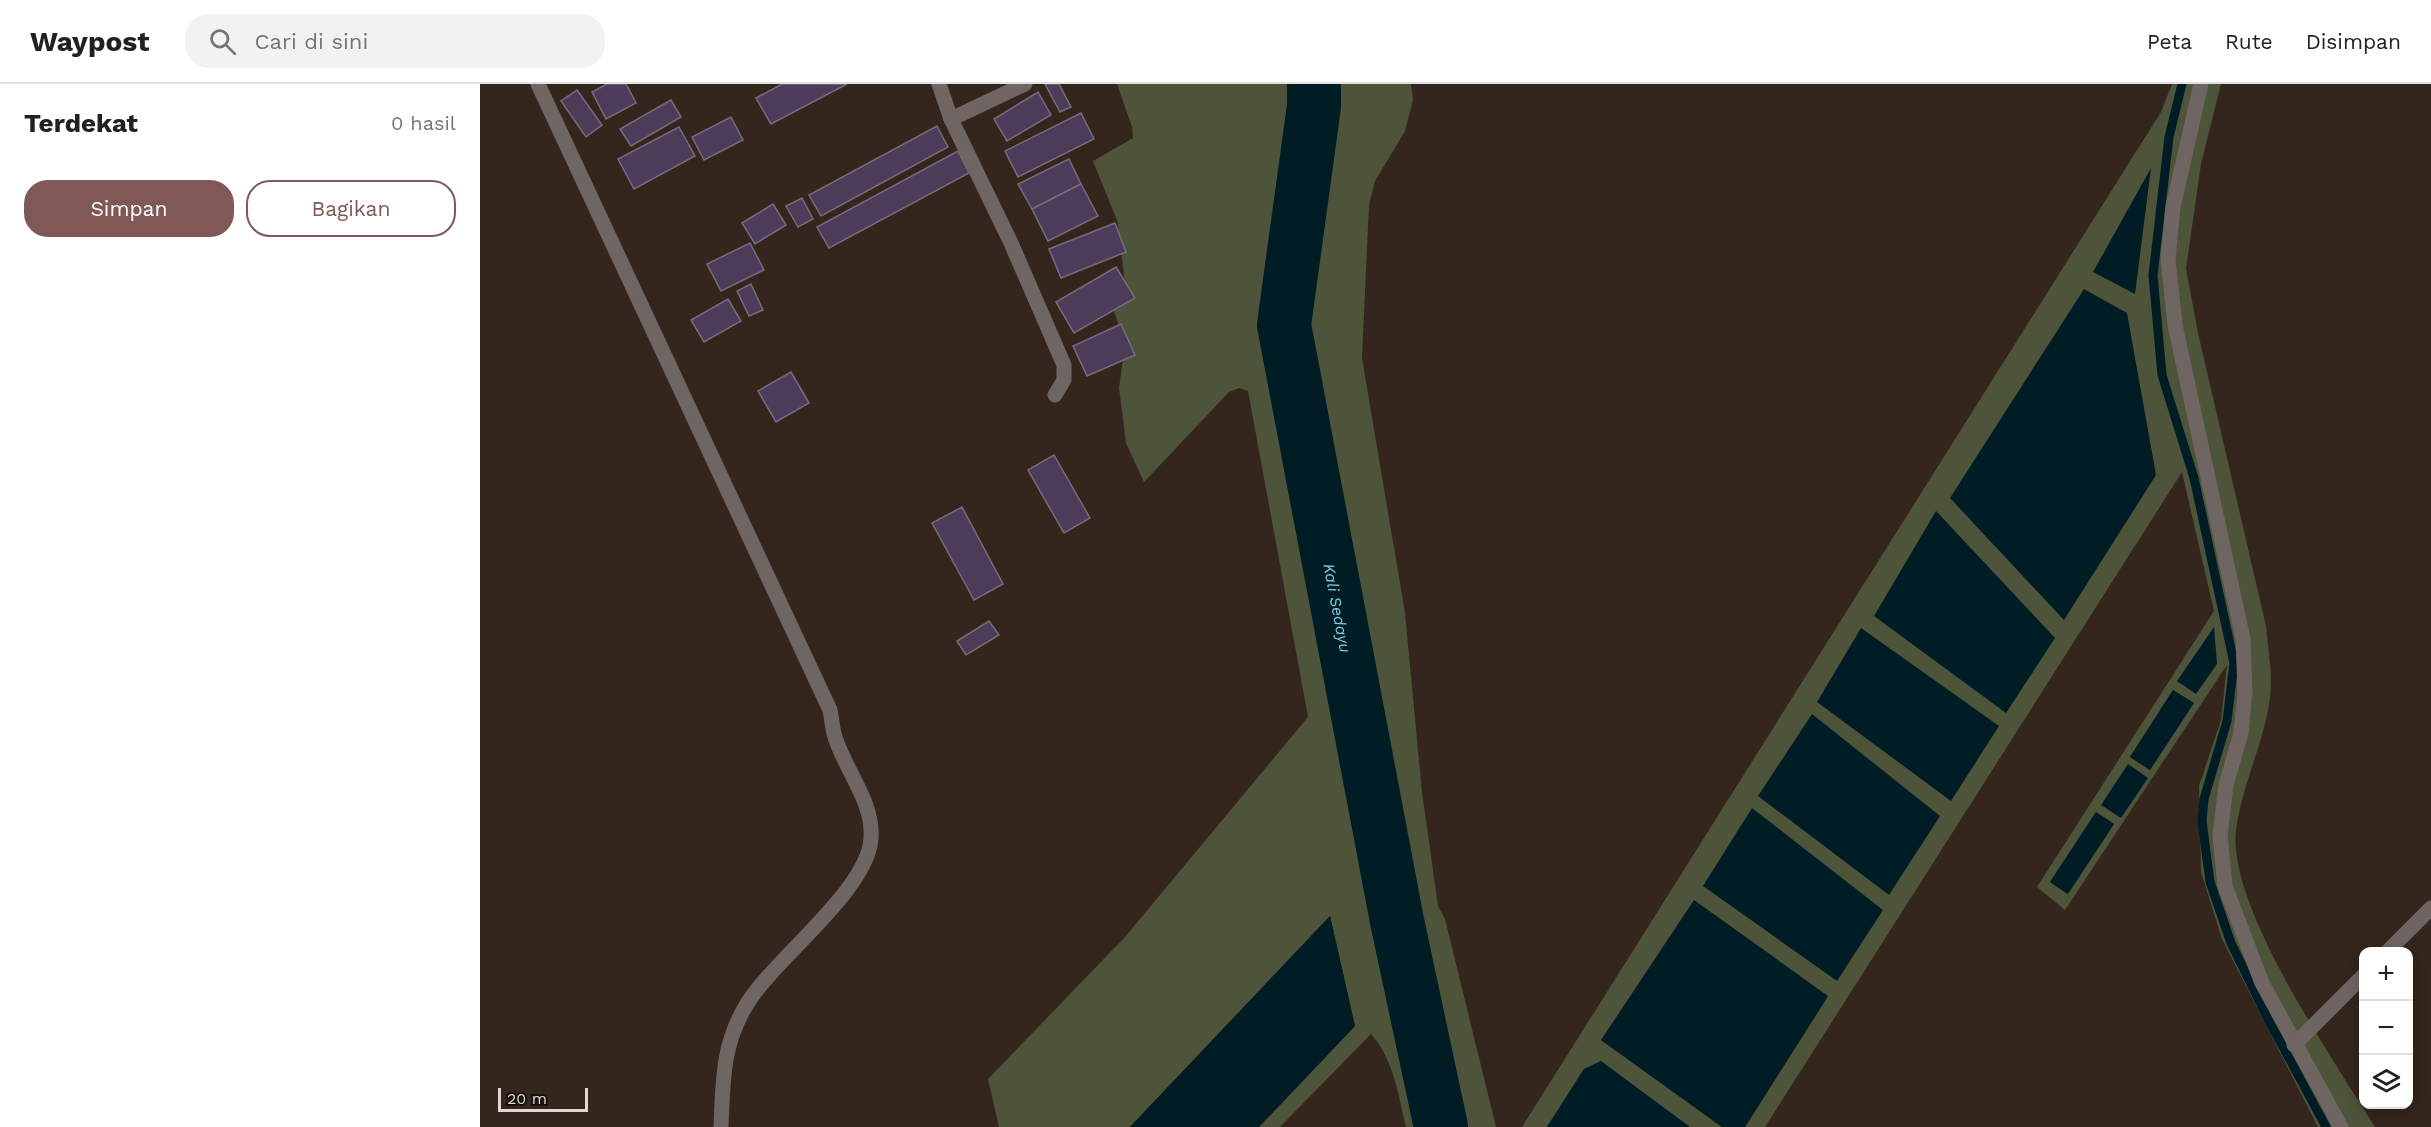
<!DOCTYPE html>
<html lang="id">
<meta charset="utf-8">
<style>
body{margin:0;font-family:"Work Sans",sans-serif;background:#f2f2f2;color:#202124}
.controls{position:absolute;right:18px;bottom:18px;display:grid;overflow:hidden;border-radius:12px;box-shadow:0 3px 15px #0003}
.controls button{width:54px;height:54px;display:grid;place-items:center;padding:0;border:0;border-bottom:2px solid #e0e0e0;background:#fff;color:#202124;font:30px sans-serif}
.scale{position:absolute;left:18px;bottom:15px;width:90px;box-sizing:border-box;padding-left:6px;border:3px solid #e1d7d1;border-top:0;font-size:16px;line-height:21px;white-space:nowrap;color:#e1d7d1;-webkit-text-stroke:4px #16100c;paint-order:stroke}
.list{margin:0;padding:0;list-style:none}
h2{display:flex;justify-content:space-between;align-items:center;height:78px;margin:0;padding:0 24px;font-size:26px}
h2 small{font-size:20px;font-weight:400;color:#757577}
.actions{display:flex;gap:12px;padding:18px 24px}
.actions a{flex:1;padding:14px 0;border:2px solid #805856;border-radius:24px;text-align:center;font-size:21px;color:#805856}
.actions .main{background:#805856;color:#fff}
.icon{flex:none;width:33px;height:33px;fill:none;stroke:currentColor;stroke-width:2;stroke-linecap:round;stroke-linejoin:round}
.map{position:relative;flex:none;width:1951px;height:1043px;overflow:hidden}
header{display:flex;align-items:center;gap:36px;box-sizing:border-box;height:84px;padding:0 30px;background:#fff;border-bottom:2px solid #e0e0e0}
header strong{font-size:28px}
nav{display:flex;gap:33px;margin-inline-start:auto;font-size:21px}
.search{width:420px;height:54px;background:#f2f2f2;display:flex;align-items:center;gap:15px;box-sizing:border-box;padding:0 21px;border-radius:24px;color:#757577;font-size:22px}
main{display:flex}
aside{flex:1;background:#fff}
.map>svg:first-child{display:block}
.green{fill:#4d543a;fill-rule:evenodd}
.water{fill:#001d25}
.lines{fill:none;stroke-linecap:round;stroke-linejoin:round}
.stream{stroke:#001d25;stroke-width:9}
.river{stroke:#001d25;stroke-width:54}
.building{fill:#4d3c59;stroke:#756c7c;stroke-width:1.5}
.minor{stroke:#6f6663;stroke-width:15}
.labels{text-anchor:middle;stroke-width:6;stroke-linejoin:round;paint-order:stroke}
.water-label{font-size:16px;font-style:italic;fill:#7fcde2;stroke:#16100c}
</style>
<header>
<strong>Waypost</strong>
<div class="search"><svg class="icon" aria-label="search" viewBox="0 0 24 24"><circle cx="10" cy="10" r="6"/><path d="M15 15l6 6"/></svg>Cari di sini</div>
<nav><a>Peta</a><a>Rute</a><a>Disimpan</a></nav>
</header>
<main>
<aside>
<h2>Terdekat<small>0 hasil</small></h2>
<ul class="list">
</ul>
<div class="actions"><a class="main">Simpan</a><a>Bagikan</a></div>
</aside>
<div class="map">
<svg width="1951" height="1043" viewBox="0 0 1951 1043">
<rect width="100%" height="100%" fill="#34251d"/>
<!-- green -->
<g class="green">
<path d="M 637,0 L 931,0 L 933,16 L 925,47 L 895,97 L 889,121 L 882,274 L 925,529 L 942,708 L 958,822 L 965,835 L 1016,1043 L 926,1043 C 918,1010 914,976 891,950 L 800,1043 L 779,1043 L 875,942 L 850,832 L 650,1043 L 519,1043 L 508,995 L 645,853 L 828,633 L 768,307 L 759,304 L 749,308 L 664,398 L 646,359 L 639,304 L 645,260 L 631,218 L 646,210 L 638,139 L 613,77 L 653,54 L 652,43 Z"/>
<path d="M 1692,0 L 1741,0 L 1721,80 L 1706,185 L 1718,249 L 1786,542 C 1788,565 1793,591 1790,614 C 1784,659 1762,701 1756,746 C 1747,823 1854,976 1895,1043 L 1838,1043 L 1742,855 L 1721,788 L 1719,702 L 1741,636 L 1747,581 L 1585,826 L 1557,803 L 1734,527 L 1702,388 L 1285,1043 L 1265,1043 L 1348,912 L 1121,956 L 1242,1043 L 1210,1043 L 1121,978 L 1104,985 L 1067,1043 L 1042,1043 L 1681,28 ZM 1693,606 L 1713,619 L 1670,686 L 1650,673 ZM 1616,728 L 1634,740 L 1587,810 L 1570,798 Z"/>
</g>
<!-- water -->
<g class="water">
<polygon points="1671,84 1655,210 1613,188"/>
<polygon points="1604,205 1647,229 1676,391 1584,536 1470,414"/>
<polygon points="1456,427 1575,554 1526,629 1394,532"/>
<polygon points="1734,543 1737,580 1716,610 1697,597"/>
<polygon points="1381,544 1519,642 1471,717 1337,618"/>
<polygon points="1693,606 1714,619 1670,686 1650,673"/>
<polygon points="1332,630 1460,732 1409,811 1278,712"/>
<polygon points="1648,680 1668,694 1641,734 1621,721"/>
<polygon points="1272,724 1403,826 1357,897 1223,802"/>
<polygon points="1616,728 1634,740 1588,810 1570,798"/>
<polygon points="1214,816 1348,912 1265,1043 1242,1043 1121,956"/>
<polygon points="850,832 875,942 779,1043 650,1043"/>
<polygon points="1121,977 1210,1043 1067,1043 1104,985"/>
</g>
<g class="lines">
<!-- stream -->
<polyline class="stream" points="1702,0 1689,53 1673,191 1682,291 1714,394 1754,579 1747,637 1724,715 1722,737 1725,760 1730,798 1751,859 1788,935 1846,1043"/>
<!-- river -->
<path class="river" id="s1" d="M 834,0 L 834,22 L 804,241 L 917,837 L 961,1043"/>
</g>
<!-- building -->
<g class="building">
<polygon points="127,0 146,0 156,19 126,35 112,8"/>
<polygon points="302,0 367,0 291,40 276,14"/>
<polygon points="565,0 579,0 591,23 580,28"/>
<polygon points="97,6 122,41 106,53 81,17"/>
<polygon points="558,8 571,31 527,57 514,35"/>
<polygon points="191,16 201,33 151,62 140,45"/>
<polygon points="601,29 614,55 538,93 525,67"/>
<polygon points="251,33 263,56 224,76 212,53"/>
<polygon points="457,42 468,63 341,132 329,111"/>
<polygon points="199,43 215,72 154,105 138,75"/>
<polygon points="478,67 489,89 349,164 337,143"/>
<polygon points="589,75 601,100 552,125 538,100"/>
<polygon points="601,100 618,132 568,157 552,125"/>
<polygon points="322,114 333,135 318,143 306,122"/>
<polygon points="293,120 306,141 275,160 262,139"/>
<polygon points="635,139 646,168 581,194 569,165"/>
<polygon points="270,159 284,186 241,207 227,180"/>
<polygon points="636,183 655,214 594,249 576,218"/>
<polygon points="271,200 283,226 269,232 257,207"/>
<polygon points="248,215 261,237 224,258 211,236"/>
<polygon points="641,240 655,271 607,292 593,262"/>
<polygon points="311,288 329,319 296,338 278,307"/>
<polygon points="574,371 610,434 584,449 548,386"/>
<polygon points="482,423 523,500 494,516 452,439"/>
<polygon points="509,537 519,551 486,571 477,557"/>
</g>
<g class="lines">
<!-- minor -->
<g class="minor">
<path d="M 58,0 L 350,626 C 352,635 352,644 355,653 C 365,686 394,718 391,755 C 387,807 295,874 267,920 C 242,960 243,998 241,1043"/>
<polyline points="459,0 471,35 531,159 584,281 584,296 575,311"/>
<polyline points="1721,0 1693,123 1688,175 1695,241 1763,555 1765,607 1761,649 1746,701 1740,751 1745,802 1782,899 1861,1043"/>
<polyline points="471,35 545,0"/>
<polyline points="1907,868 1951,824"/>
<polyline points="1814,961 1884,891"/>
</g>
</g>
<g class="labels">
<!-- water labels -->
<g class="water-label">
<text dy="6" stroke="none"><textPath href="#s1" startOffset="531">Kali Sedayu</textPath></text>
</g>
</g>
</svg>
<div class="controls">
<button>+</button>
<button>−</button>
<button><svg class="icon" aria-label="layers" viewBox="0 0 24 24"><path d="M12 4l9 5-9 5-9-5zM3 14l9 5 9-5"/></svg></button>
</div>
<div class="scale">20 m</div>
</div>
</main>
